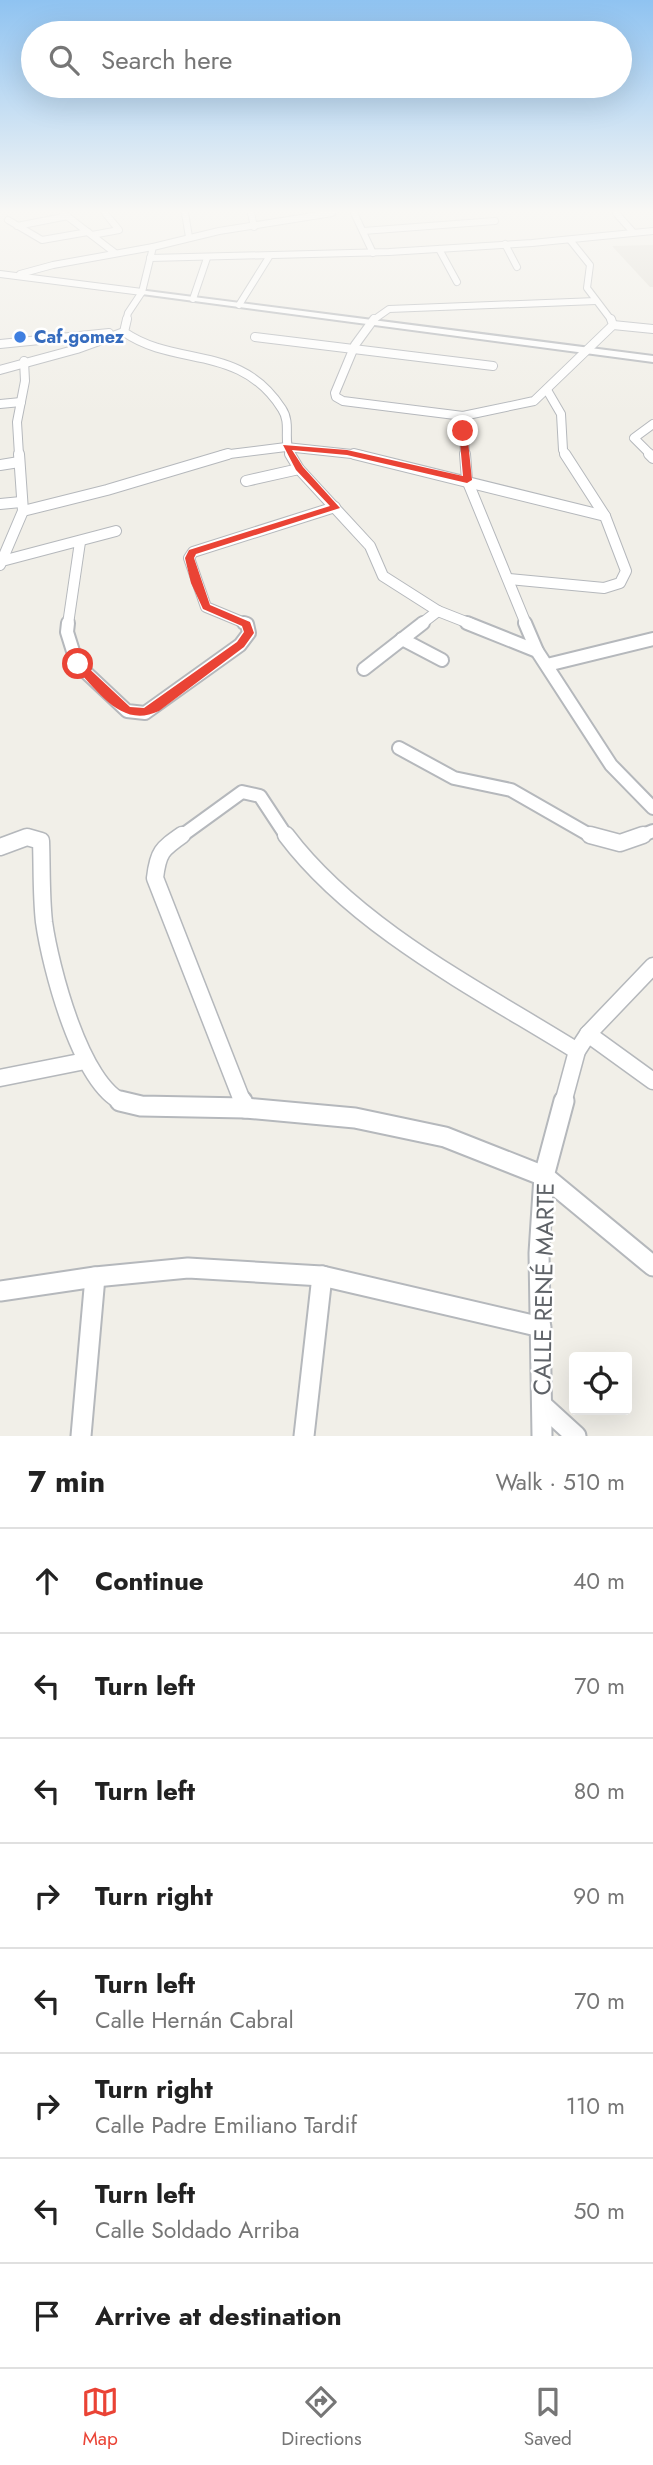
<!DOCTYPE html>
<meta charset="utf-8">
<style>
body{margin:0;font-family:Jost,sans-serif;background:#f2f2f2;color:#222}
.controls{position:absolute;right:21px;bottom:21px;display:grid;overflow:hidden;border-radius:7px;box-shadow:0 7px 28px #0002}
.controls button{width:63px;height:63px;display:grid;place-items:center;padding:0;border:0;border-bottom:2px solid #e0e0e0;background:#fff;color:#222;font:35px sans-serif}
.stop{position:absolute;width:21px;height:21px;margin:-16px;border:5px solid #ea4335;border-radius:50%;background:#fff}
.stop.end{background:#ea4335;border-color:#fff;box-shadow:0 2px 7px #0008}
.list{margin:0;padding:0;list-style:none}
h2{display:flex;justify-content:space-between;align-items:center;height:91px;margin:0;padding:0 28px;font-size:30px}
h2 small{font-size:23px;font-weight:400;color:#767676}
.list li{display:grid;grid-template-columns:46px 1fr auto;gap:21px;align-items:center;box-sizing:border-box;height:105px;padding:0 28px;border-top:2px solid #e0e0e0}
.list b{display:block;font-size:26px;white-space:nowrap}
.list p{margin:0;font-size:23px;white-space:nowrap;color:#767676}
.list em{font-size:23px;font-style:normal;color:#767676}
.icon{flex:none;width:38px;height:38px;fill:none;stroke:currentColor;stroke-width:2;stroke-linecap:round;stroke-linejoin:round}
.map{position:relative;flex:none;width:653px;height:1436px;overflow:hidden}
.search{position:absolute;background:#fff;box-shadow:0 7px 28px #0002;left:21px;right:21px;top:21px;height:77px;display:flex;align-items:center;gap:18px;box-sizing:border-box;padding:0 24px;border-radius:38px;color:#767676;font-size:26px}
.sheet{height:931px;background:#fff}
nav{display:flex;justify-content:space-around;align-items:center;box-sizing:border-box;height:98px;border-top:2px solid #e0e0e0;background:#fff;font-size:19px;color:#767676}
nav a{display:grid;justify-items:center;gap:4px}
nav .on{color:#ea4335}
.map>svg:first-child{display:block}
.education{fill:#e1ded6}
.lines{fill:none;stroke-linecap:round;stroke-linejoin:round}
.minor-far5-casing{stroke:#b5b8bc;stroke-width:8}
.minor-far4-casing{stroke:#b5b8bc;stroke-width:10}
.minor-far3-casing{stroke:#b5b8bc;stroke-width:12}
.minor-far2-casing{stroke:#b5b8bc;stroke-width:16}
.minor-far1-casing{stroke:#b5b8bc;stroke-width:19}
.minor-casing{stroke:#b5b8bc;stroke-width:23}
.tertiary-casing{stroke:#b5b8bc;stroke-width:4}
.minor-far5{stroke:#fff;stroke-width:6}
.minor-far4{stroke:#fff;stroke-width:8}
.minor-far3{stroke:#fff;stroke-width:10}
.minor-far2{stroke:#fff;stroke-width:12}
.minor-far1{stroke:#fff;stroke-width:16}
.minor{stroke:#fff;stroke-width:19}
.tertiary{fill:#fff;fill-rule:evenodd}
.route{fill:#ea4335}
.shop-dot{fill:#3f7fe0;stroke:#fff;stroke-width:2.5}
.labels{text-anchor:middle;stroke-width:5;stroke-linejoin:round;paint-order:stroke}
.far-shop-label{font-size:18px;font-weight:bold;fill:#366cbe;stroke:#fff;text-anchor:start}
.near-street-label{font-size:24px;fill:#5f6368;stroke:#fff}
</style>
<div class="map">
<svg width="653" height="1436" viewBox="0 0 653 1436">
<rect width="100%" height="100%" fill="#f1efe8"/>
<!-- education -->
<polygon class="education" points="653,245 653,287 650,287 612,246"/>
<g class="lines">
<defs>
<g id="minor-far5">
<polyline points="63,213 115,253"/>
<polyline points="185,213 189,237"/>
<polyline points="251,213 254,227"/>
<polyline points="354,213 373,253"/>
<polyline points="616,213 632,231"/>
<polyline points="8,220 42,240 88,232"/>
<polyline points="17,226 68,216"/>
<polyline points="363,231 495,221"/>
<polyline points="92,235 119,230 105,213"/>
<polyline points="570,240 590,265 587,288 612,321"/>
<polyline points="505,244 517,267"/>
<polyline points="439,249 457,282"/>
<polyline points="150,258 389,252 532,243 653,231"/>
<polyline points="0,274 142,292"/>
<polyline points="20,274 53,265 153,247"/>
<polyline points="193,299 207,258"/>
<polyline points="239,305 269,257"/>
<polyline points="126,321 128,313 142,292 153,247 219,231 332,213"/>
<polyline points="372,321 389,309 596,301"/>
</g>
<g id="minor-far4">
<path d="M 127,319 L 124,332 C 176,368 240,343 282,409 C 292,424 282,441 291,455"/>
<polyline points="374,319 355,345 335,393 336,397 343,401 463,416 534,401 613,325 611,319"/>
<polyline points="613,325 653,329"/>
<polyline points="255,337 493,366"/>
<polyline points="0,344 109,333"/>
<polyline points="0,370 77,349 124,332"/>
<polyline points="547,390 561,414 563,450 566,455"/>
<polyline points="0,404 21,402"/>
<polyline points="463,416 465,455"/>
<polyline points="19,455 17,422 25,381 24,361"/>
<polyline points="222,455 286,447 361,455"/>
<polyline points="651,455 634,438 653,424"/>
</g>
<g id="minor-far3">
<polyline points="290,454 299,469 370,546 383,576 438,611 471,624"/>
<polyline points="354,454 605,516"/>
<polyline points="465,454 467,480 526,624"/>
<polyline points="649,454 653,458"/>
<polyline points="0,465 19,462"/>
<polyline points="246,481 299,469"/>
<polyline points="0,504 21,502"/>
<polyline points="23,511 107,490 228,454"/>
<polyline points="2,561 116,531"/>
<polyline points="0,565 23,511 19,454"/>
<polyline points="509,579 604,588 620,583 626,571 605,516 565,454"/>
<polyline points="68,624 80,542"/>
<polyline points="247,624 206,607 189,558 193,552 335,507"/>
<polyline points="421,624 438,611"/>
</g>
<g id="minor-far2">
<polyline points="68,623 67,632 77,664 127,711 145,713 240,645 249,633 247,624 244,623"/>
<polyline points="467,623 537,651"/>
<polyline points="525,623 537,651 611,765 653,808"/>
<polyline points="402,639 442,660"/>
<polyline points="547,665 653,639"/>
<polyline points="364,669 423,623"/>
<polyline points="399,748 454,778 511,790 593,837"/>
<polyline points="180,837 242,792 260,796 287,837"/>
<polyline points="638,837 653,831"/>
</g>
<g id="minor-far1">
<path d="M 182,835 C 162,849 158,852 155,878 L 243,1103"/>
<path d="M 286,835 C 356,928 479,990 577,1051"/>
<polyline points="590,835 620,843 643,835"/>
<path d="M 0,847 L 27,837 L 41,841 C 42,867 41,895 44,922 C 50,965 81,1088 125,1103"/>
<polyline points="588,1034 653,1081"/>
<polyline points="0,1078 85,1061"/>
<polyline points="563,1103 577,1051 588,1034 653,966"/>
</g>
<g id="minor">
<polyline points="120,1101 141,1106 245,1108 355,1118 445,1137 544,1176 653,1266"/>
<polyline points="242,1101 245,1108"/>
<polyline points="0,1291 95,1277 188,1268 322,1276 541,1327"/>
<polyline points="542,1405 576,1436"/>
<polyline points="81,1436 95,1277"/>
<polyline points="304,1436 322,1276"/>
<polyline points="542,1436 539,1253 544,1176 564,1101"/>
</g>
<polygon id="tertiary" points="139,290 653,356 653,362 142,294 139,294"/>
</defs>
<!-- minor-far5 casing -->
<use href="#minor-far5" class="minor-far5-casing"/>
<!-- minor-far4 casing -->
<use href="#minor-far4" class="minor-far4-casing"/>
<!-- minor-far3 casing -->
<use href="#minor-far3" class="minor-far3-casing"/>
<!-- minor-far2 casing -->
<use href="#minor-far2" class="minor-far2-casing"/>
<!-- minor-far1 casing -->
<use href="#minor-far1" class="minor-far1-casing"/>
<!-- minor casing -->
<use href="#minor" class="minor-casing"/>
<!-- tertiary casing -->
<use href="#tertiary" class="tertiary-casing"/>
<!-- minor-far5 -->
<use href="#minor-far5" class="minor-far5"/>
<!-- minor-far4 -->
<use href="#minor-far4" class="minor-far4"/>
<!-- minor-far3 -->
<use href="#minor-far3" class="minor-far3"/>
<!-- minor-far2 -->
<use href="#minor-far2" class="minor-far2"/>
<!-- minor-far1 -->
<use href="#minor-far1" class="minor-far1"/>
<!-- minor -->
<use href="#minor" class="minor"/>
<!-- tertiary -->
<use href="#tertiary" class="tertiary"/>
</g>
<!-- sky -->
<linearGradient id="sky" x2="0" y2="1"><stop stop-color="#8fc3f1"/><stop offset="0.51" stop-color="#f9f8f5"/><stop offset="1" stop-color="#f9f8f5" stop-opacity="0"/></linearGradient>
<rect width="653" height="414" fill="url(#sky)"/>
<!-- route -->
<path class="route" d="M 463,429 L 467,431 L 472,480 L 467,483 L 347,455 L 292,450 L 303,467 L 340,508 L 196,554 L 194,558 L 210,605 L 250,622 L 254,633 L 244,647 L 159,711 C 121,729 99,691 74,667 L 74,661 L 81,661 L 130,707 L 144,708 L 237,642 L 244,632 L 242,626 L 203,609 L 191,583 L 185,558 L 189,550 L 330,506 L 296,470 L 283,445 L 347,450 L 463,476 L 459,431 Z"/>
<!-- markers -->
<circle class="shop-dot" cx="20" cy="337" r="7"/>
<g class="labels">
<!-- far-shop labels -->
<g class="far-shop-label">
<text x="34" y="343">Caf.gomez</text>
</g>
<!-- near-street labels -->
<g class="near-street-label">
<text transform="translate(544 1289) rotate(-89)" y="8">CALLE RENÉ MARTE</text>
</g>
</g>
</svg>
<div class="controls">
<button><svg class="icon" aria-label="locate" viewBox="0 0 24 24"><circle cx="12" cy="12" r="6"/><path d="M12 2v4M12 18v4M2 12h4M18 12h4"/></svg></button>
</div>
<div class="stop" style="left:78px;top:664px"></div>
<div class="stop end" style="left:463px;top:431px"></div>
<div class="search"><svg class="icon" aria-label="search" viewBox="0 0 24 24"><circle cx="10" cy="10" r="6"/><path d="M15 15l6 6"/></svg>Search here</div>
</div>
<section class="sheet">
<h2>7 min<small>Walk · 510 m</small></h2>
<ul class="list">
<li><svg class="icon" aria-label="ahead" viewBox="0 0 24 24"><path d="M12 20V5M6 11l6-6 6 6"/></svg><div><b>Continue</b></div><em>40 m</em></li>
<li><svg class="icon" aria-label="left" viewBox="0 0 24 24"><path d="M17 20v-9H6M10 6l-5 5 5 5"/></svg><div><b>Turn left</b></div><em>70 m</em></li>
<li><svg class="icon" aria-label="left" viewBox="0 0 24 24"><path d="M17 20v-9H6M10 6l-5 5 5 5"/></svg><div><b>Turn left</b></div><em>80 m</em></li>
<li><svg class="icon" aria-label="right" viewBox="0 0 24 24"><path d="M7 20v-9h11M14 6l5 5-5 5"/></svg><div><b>Turn right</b></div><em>90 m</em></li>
<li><svg class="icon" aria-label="left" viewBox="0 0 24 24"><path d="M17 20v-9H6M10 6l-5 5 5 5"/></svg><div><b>Turn left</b><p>Calle Hernán Cabral</p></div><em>70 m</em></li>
<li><svg class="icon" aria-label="right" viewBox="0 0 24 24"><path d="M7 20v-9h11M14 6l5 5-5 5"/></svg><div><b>Turn right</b><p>Calle Padre Emiliano Tardif</p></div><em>110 m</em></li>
<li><svg class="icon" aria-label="left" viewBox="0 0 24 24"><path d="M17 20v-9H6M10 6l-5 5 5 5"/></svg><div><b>Turn left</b><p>Calle Soldado Arriba</p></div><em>50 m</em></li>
<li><svg class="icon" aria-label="arrive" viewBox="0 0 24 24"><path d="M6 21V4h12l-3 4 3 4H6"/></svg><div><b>Arrive at destination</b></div></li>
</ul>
</section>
<nav>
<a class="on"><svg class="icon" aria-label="map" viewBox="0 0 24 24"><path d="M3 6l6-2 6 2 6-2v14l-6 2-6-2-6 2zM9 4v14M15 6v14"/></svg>Map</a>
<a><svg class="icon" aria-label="directions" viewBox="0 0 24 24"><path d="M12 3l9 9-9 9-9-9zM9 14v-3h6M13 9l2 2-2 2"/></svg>Directions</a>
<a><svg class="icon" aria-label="saved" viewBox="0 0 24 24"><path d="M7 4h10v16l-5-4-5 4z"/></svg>Saved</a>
</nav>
